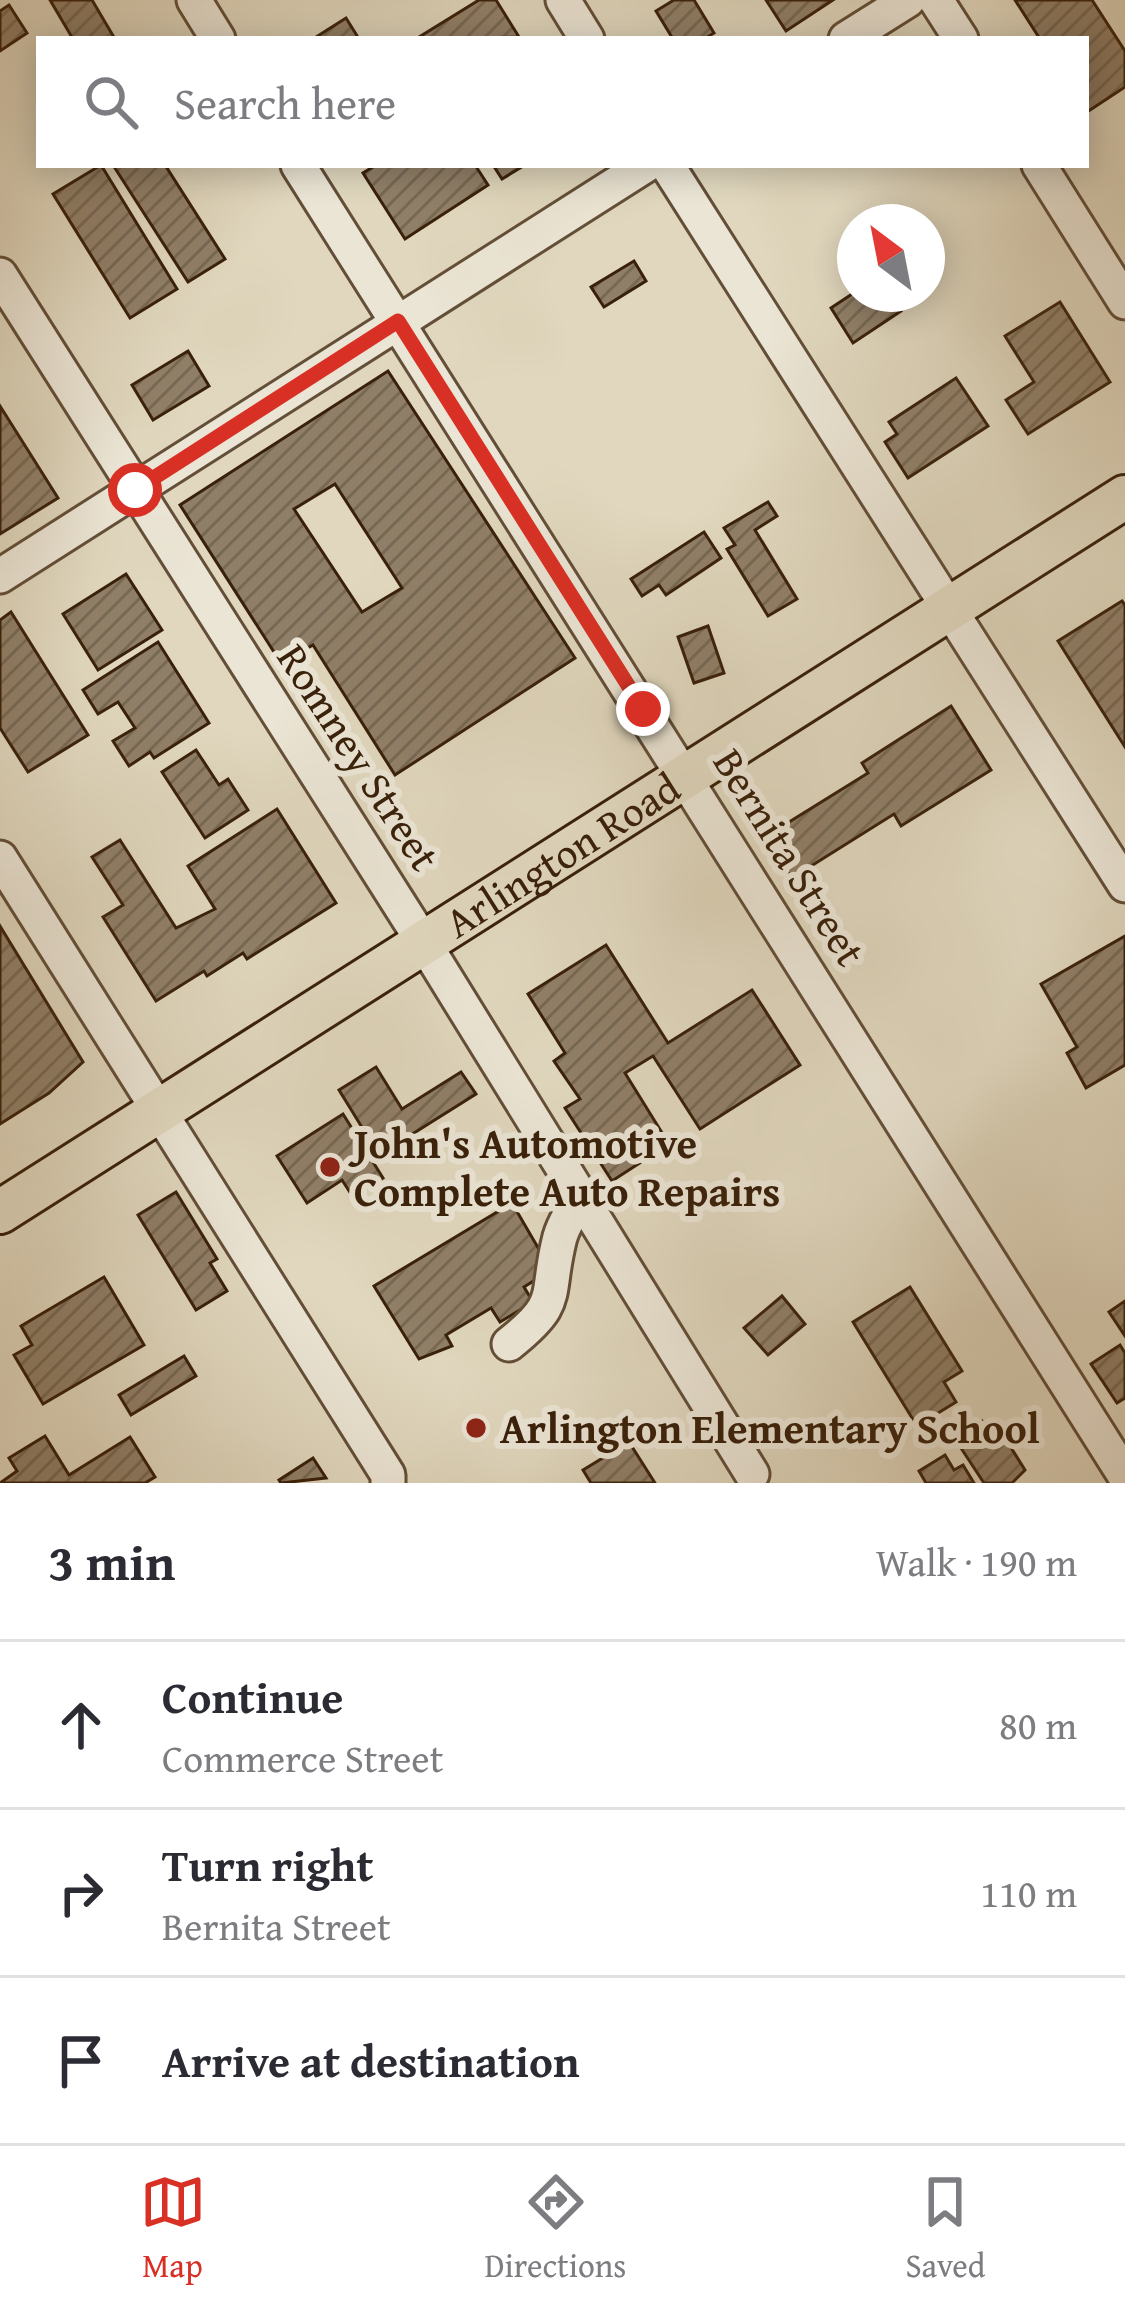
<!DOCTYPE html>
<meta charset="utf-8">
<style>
body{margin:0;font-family:"Gentium Book Plus",serif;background:#f7f7f7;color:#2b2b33}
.compass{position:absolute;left:837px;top:204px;width:108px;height:108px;border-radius:50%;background:#fff;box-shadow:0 6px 30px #0003;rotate:328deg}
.stop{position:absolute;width:36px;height:36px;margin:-27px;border:9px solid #d93025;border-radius:50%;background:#fff}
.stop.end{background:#d93025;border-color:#fff;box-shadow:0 3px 12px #0008}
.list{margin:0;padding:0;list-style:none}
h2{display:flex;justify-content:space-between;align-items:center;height:156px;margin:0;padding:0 48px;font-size:51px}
h2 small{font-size:39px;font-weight:400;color:#7c7c81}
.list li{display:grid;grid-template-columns:78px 1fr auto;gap:36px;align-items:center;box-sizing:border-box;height:168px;padding:0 48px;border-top:3px solid #e1e1e2}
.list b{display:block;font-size:45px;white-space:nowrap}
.list p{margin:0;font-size:39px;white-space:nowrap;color:#7c7c81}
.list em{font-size:39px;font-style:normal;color:#7c7c81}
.icon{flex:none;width:66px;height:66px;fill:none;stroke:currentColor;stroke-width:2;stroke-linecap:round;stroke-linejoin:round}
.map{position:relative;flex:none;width:1125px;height:1483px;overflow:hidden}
.search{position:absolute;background:#fff;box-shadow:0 6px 30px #0003;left:36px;right:36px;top:36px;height:132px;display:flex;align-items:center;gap:30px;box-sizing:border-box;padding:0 42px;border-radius:0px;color:#7c7c81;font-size:45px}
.sheet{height:660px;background:#fff}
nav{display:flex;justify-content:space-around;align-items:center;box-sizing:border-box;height:168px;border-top:3px solid #e1e1e2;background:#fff;font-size:33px;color:#7c7c81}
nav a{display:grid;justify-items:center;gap:6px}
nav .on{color:#d93025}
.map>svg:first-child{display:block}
.building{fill:url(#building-hatch);stroke:#39200a;stroke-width:3;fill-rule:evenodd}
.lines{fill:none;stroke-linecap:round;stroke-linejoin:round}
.minor-casing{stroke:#634e37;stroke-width:39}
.major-casing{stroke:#39200a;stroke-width:48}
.minor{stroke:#ebe5d5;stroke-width:33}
.major{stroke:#e0d7be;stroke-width:42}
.route{stroke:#d93025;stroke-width:15}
.poi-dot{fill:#8f2418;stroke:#ebe5d5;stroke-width:4.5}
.labels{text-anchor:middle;stroke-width:12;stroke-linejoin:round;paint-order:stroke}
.street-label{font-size:42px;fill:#39200a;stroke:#ebe5d5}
.poi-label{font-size:42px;font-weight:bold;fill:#39200a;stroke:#ebe5d5;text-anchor:start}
</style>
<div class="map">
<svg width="1125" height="1483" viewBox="0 0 1125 1483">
<defs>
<pattern id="building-hatch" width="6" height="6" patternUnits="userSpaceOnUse" patternTransform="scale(3)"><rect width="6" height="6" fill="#907f68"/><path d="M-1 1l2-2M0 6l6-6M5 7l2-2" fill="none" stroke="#776854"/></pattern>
</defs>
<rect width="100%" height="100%" fill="#e0d7be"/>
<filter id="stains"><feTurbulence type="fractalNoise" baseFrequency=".00167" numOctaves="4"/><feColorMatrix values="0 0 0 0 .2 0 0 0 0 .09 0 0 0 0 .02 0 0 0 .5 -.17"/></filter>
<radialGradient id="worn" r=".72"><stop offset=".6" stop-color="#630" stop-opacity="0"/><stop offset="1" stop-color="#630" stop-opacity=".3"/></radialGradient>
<!-- building -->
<g class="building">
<polygon points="50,0 92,0 115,39 73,39"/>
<polygon points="479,0 496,0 519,37 416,39"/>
<polygon points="674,0 694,0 714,33 704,39 673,39 656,11"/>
<polygon points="766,0 833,0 786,31"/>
<polygon points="1015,0 1092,0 1125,51 1125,87 1087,112 1086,39 1040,39"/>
<polygon points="9,5 27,33 0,51 0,11"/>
<polygon points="346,18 359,39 313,39"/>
<polygon points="101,165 177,289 130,318 53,194"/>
<polygon points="113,165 171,165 167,168 225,259 188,282"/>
<polygon points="376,165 475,165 488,185 405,239 363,173"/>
<polygon points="493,165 525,165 502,179"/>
<polygon points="634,261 646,281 604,307 591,287"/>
<polygon points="855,292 868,294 873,301 890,294 901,311 853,343 831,308"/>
<polygon points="1060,302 1110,382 1028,434 1006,400 1034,382 1005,336"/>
<polygon points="188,351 209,386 153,420 132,385"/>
<path d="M 388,371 L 575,658 L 395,775 L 313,645 L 281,663 L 180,505 ZM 335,484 L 402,588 L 362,612 L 294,509 Z"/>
<polygon points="956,378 988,426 908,478 885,442 897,434 889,422"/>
<polygon points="0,406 58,498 0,534"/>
<polygon points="768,502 777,516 755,530 797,599 768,616 727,549 735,545 724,528"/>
<polygon points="704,532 721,558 666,595 659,585 642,596 631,579"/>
<polygon points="126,574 162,630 98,670 63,614"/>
<polygon points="1122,601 1125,605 1125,747 1058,641"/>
<polygon points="11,612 88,735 28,772 0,728 0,620"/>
<polygon points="708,626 724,673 694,683 678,637"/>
<polygon points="158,642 209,723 154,758 150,752 129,766 113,741 135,728 118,702 98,714 83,690"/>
<polygon points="951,706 991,770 901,826 894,814 792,878 765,837 868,773 862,763"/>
<polygon points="196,750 219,785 228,779 248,810 205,838 162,772"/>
<polygon points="277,809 336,903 247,959 243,953 207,976 204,971 156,1001 103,917 123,905 92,857 120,840 176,928 215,909 188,866"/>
<polygon points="0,926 83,1062 49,1093 0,1124"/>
<polygon points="1125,936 1125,1065 1086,1088 1067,1053 1077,1047 1041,984"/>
<polygon points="606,945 668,1043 752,990 800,1065 700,1129 653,1056 625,1073 669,1144 612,1181 565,1108 580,1099 554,1061 565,1053 528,994"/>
<polygon points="376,1067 402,1109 461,1072 476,1094 379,1155 339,1090"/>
<polygon points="343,1114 383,1178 353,1197 342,1180 307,1203 277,1156"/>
<polygon points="176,1192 217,1259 210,1263 227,1291 196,1310 138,1215"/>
<polygon points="512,1203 551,1270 524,1287 533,1302 500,1322 491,1308 446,1335 452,1346 419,1359 374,1286"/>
<polygon points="104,1277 144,1345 43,1404 14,1355 32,1345 21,1326"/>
<polygon points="910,1287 962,1371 944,1382 956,1402 917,1426 853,1322"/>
<polygon points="782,1296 805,1324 768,1355 744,1328"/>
<polygon points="1125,1301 1125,1336 1109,1312"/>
<polygon points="1120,1345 1125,1353 1125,1398 1117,1403 1091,1364"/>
<polygon points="184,1356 196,1376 131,1415 119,1395"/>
<polygon points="982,1421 992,1436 1000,1430 1025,1470 1012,1483 984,1483 955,1439"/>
<polygon points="45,1436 69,1475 130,1437 155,1477 145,1483 0,1483 17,1471 9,1458"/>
<polygon points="629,1442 655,1483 591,1483 583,1470"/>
<polygon points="945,1455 954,1470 963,1465 974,1483 926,1483 919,1471"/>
<polygon points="313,1458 326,1478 281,1483 279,1480"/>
</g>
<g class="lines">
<defs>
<g id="minor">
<polyline points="194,0 218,39"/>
<polyline points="563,0 587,39"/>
<polyline points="936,0 961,39"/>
<polyline points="846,39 908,0"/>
<polyline points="298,165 1125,1476"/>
<polyline points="667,165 1125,885"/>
<polyline points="1039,165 1125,302"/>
<polyline points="0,275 424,943 752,1474"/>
<polyline points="0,576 646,165"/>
<polyline points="0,858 388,1475 388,1483"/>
<path d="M 509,1344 C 562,1302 545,1298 559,1241 C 562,1226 573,1210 581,1196"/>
</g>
<g id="major">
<path id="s1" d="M 0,1212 L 1125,497"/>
</g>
</defs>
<!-- minor casing -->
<use href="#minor" class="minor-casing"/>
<!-- major casing -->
<use href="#major" class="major-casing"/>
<!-- minor -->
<use href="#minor" class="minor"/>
<!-- major -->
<use href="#major" class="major"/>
</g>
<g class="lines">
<!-- route -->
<polyline class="route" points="135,490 398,321 643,709"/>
</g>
<!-- markers -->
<g class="poi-dot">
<circle cx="330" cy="1167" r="12"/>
<circle cx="476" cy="1428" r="12"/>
</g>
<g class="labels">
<!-- street labels -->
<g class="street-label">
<text transform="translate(359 757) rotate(57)" y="15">Romney Street</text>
<text dy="15" stroke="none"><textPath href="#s1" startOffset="666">Arlington Road</textPath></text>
<text transform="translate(790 857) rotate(58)" y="15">Bernita Street</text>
</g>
<!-- poi labels -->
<g class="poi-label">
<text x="354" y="1158">John's Automotive<tspan x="354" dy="48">Complete Auto Repairs</tspan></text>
<text x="500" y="1443">Arlington Elementary School</text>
</g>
</g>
<rect width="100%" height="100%" filter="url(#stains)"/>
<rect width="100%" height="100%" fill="url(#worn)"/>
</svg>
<svg class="compass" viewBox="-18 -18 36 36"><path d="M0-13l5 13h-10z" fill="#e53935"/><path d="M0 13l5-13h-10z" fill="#7c7c81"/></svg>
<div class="stop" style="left:135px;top:490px"></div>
<div class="stop end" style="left:643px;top:709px"></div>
<div class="search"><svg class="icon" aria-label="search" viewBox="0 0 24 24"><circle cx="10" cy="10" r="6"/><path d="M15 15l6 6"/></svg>Search here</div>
</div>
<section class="sheet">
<h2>3 min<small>Walk · 190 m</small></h2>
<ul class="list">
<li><svg class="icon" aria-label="ahead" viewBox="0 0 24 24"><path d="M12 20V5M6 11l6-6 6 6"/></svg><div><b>Continue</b><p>Commerce Street</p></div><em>80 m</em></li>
<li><svg class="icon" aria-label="right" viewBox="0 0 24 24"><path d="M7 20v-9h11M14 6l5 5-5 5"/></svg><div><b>Turn right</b><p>Bernita Street</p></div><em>110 m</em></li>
<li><svg class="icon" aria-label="arrive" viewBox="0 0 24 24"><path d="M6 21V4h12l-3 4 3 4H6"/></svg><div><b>Arrive at destination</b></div></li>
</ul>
</section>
<nav>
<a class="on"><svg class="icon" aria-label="map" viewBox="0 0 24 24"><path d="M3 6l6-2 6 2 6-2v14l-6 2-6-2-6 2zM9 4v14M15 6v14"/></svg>Map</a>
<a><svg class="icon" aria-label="directions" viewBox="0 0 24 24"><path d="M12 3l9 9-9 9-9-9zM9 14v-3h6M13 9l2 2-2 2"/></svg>Directions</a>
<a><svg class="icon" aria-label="saved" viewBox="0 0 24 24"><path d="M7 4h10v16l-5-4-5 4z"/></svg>Saved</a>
</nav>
